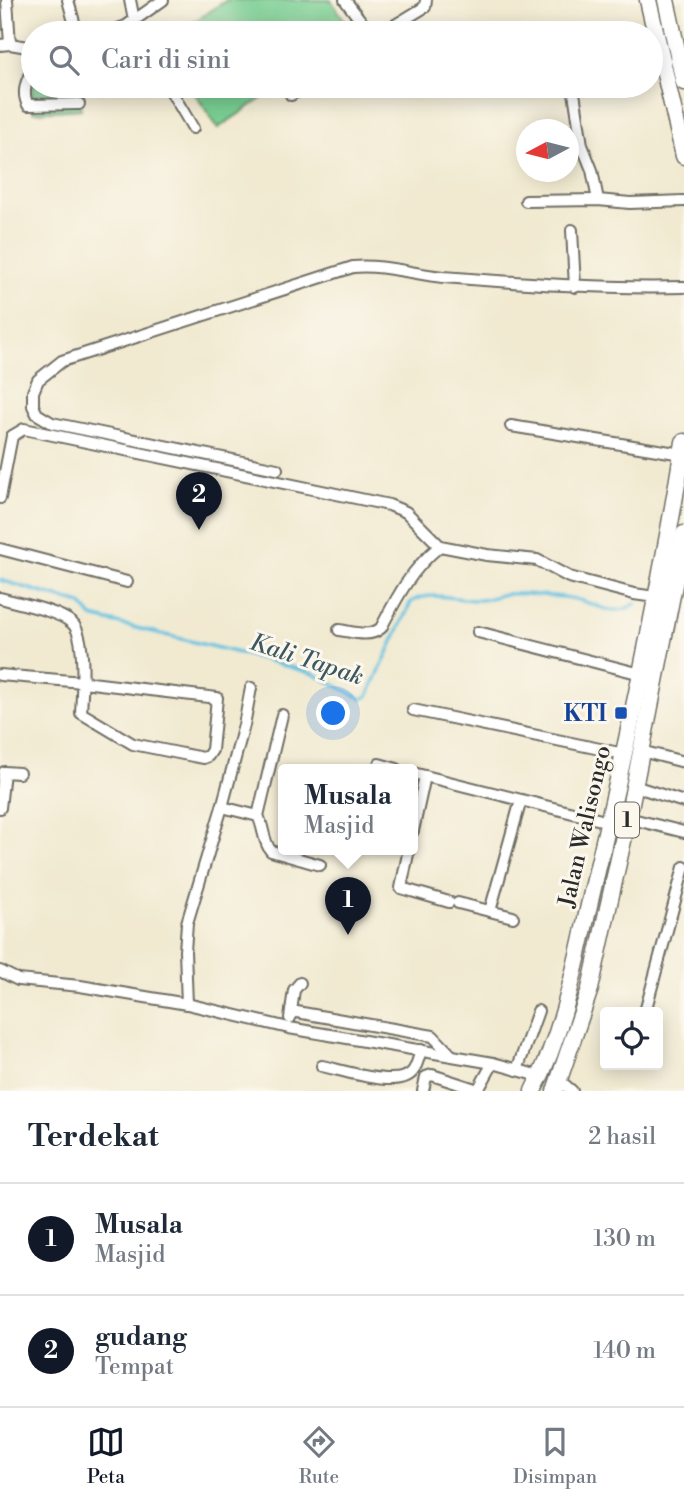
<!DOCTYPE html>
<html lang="id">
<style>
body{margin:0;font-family:"Libre Bodoni",serif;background:#f2f2f3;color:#1f2937}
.controls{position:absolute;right:21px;bottom:21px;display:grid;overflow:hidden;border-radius:7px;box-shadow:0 4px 18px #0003}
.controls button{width:63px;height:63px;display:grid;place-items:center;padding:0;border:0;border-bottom:2px solid #e0e1e3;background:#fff;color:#1f2937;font:35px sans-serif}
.compass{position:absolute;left:516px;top:119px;width:63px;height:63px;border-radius:50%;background:#fff;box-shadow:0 4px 18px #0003;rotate:263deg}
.you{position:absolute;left:334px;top:714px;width:24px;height:24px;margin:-18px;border:5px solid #fff;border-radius:50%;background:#1a73e8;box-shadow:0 0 0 10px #1a73e833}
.badge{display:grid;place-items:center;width:46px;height:46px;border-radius:50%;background:#111827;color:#fff;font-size:23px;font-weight:700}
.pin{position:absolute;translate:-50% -58px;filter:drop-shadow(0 2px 4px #0008)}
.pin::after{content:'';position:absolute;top:37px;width:24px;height:21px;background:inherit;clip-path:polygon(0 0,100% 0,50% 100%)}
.popup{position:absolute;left:278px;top:764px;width:140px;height:91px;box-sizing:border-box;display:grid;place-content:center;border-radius:7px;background:#fff;filter:drop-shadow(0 2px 5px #0005);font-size:23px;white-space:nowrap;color:#747a83}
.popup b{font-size:26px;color:#1f2937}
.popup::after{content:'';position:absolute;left:50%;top:100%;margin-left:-14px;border:14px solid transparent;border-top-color:#fff}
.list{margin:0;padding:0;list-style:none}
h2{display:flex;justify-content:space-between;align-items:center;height:91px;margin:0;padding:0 28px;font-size:30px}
h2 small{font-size:23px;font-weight:400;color:#747a83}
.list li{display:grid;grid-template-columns:46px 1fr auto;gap:21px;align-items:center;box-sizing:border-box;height:112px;padding:0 28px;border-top:2px solid #e0e1e3}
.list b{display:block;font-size:26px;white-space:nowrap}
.list p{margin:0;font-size:23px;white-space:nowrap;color:#747a83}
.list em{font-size:23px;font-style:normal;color:#747a83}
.icon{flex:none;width:38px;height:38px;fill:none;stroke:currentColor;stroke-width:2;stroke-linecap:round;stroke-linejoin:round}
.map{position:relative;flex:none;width:684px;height:1091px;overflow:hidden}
.search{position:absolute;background:#fff;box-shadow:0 4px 18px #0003;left:21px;right:21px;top:21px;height:77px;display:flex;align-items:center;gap:18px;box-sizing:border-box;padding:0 24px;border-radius:38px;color:#747a83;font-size:26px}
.sheet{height:315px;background:#fff}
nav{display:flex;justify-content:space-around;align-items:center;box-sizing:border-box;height:98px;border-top:2px solid #e0e1e3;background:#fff;font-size:19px;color:#747a83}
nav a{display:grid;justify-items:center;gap:4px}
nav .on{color:#111827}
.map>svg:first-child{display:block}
.green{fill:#78cd91;stroke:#527c5e;stroke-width:2}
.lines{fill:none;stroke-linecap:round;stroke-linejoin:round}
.stream{stroke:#63c1e1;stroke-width:3.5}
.minor-casing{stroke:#706e65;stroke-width:14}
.highway-casing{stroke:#706e65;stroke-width:19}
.minor{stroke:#fff;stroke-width:10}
.highway{stroke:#fff;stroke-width:16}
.transit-dot{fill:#1a4fb4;stroke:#fbf7ec;stroke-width:2.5}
.labels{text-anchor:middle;stroke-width:6;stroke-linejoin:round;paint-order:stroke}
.shield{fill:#fbf7ec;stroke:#696865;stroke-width:2}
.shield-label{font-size:21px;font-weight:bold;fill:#2b2b2b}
.transit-label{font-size:23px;font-weight:bold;fill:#164399;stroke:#fbf7ec;text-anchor:end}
.street-label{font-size:23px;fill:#2b2b2b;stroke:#fbf7ec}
.water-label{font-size:24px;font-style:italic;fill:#3c5862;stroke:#fbf7ec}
</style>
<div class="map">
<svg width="684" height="1091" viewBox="0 0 684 1091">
<rect width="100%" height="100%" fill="#fbf7ec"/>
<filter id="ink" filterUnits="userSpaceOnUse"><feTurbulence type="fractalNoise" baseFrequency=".0143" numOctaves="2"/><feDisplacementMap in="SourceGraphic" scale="14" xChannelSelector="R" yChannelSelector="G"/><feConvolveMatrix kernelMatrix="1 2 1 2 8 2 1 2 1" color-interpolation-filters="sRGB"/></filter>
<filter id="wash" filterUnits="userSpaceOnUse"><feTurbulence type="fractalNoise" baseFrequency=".00686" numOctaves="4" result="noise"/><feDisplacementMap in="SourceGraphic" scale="28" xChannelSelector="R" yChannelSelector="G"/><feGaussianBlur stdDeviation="1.57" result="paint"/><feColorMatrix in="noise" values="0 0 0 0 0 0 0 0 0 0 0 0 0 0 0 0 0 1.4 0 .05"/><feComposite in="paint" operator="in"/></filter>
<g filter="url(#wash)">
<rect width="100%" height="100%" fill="#f1ead1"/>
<!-- green -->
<g class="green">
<polygon points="227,0 331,0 353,33 177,33"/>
<polygon points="32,84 80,86 81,109 33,112"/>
<polygon points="190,86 280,86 218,128"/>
</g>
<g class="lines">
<!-- stream -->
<path class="stream" d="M 0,580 L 81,604 L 92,617 L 259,658 L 314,674 L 362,699 L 368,696 L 411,602 C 430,589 458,601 479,600 C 488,600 497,595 506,594 C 521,593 560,596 575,599 C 598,604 614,619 636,603"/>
</g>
</g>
<g filter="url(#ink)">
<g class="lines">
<defs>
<g id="minor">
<polyline points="7,0 10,44"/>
<polyline points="68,0 77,33"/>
<polyline points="130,0 134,20"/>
<polyline points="345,0 370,33"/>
<polyline points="106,33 126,26 163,0"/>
<polyline points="382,33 425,7 426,0"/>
<polyline points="0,45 10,44 33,48"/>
<path d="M 33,68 C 27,80 21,92 28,105 L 79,104"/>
<polyline points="168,86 193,128"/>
<polyline points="573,86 582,145 592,170 598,200"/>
<polyline points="291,95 305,86"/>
<polyline points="526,201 598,200 630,203 684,201"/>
<polyline points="572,230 575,287"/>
<polyline points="511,426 682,454"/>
<path d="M 277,469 L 52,423 L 37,414 L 33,406 L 33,392 L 38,380 L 62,361 L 353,267 C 382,264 413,274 443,277 C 523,283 603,289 684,287"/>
<polyline points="0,498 12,436 24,429 389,505 406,512 440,546 487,555 537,560 569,577 634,594 655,597"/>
<polyline points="0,549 127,582"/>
<path d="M 0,598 C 18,603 59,611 72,623 C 87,636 82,694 81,713 L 133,744 L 203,758 L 208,756 L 212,750 L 217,698 L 83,682 L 0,675"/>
<path d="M 339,630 C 353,632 369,638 381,628 C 397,597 412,568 440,546"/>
<polyline points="478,632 641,674"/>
<polyline points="413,710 624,754"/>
<polyline points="641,751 684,762"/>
<polyline points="379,764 397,769"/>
<polyline points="413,773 609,822"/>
<polyline points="634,786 684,802"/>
<polyline points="222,807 244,725 251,688"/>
<polyline points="0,808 4,772 19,773"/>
<polyline points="258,816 282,715"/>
<polyline points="628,818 684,832"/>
<polyline points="413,831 425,776"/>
<polyline points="409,849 401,888 449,902"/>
<polyline points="458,903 513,917"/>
<polyline points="490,911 521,800"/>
<polyline points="0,971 18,980 80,986 187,1004 289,1028 493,1063 532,1074 539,1079"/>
<path d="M 187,1004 L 185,951 L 187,923 L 222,807 L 258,816 C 264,827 263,842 271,851 L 320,865"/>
<polyline points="291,1011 433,1036 451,1055"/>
<polyline points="645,1012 684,867"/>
<polyline points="290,1018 294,990 300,983"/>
<path d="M 322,1066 C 342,1070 400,1090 413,1071 C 417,1066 419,1056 421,1050"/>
<polyline points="517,1070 538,1011"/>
<polyline points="559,1080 572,1091"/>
<polyline points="423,1091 426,1077 432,1075 478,1090 493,1063"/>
</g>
<g id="highway">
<polyline points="648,0 684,156"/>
<polyline points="666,0 684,82"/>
<path d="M 533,1091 C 565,1029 577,956 593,888 C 628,741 660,591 684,442"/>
<polyline points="555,1091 590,989 628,818 684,534"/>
</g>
</defs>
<!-- minor casing -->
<use href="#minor" class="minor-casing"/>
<!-- highway casing -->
<use href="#highway" class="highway-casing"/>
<!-- minor -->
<use href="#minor" class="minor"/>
<!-- highway -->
<use href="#highway" class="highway"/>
</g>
</g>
<!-- markers -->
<rect class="transit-dot" x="614" y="706" width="14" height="14" rx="3.5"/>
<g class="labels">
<!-- shield labels -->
<rect class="shield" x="615" y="802.5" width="24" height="35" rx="5"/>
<g class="shield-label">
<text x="627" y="827">1</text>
</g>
<!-- transit labels -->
<g class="transit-label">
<text x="607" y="721">KTI</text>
</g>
<!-- street labels -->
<g class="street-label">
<text transform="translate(584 826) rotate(-77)" y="8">Jalan Walisongo</text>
</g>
<!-- water labels -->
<g class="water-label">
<text transform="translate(307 659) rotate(18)" y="8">Kali Tapak</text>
</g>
</g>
</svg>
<div class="controls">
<button><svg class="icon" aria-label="locate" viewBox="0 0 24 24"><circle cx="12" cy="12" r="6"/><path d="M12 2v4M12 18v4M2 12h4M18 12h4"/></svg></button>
</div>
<svg class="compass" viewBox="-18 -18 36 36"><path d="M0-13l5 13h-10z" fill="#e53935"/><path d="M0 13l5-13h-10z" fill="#747a83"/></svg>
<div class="you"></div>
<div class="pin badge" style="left:348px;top:935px">1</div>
<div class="popup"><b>Musala</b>Masjid</div>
<div class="pin badge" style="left:199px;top:530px">2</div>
<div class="search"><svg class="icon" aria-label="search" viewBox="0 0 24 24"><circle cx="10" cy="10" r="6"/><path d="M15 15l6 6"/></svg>Cari di sini</div>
</div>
<section class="sheet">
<h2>Terdekat<small>2 hasil</small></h2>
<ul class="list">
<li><span class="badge">1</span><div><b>Musala</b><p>Masjid</p></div><em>130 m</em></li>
<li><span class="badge">2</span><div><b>gudang</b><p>Tempat</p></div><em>140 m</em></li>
</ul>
</section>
<nav>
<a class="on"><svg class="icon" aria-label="map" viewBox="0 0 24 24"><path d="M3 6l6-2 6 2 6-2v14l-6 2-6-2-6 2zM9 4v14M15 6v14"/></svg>Peta</a>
<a><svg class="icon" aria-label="directions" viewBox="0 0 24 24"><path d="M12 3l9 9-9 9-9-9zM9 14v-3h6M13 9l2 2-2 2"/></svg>Rute</a>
<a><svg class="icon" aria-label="saved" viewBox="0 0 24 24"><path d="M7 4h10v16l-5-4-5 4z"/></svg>Disimpan</a>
</nav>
